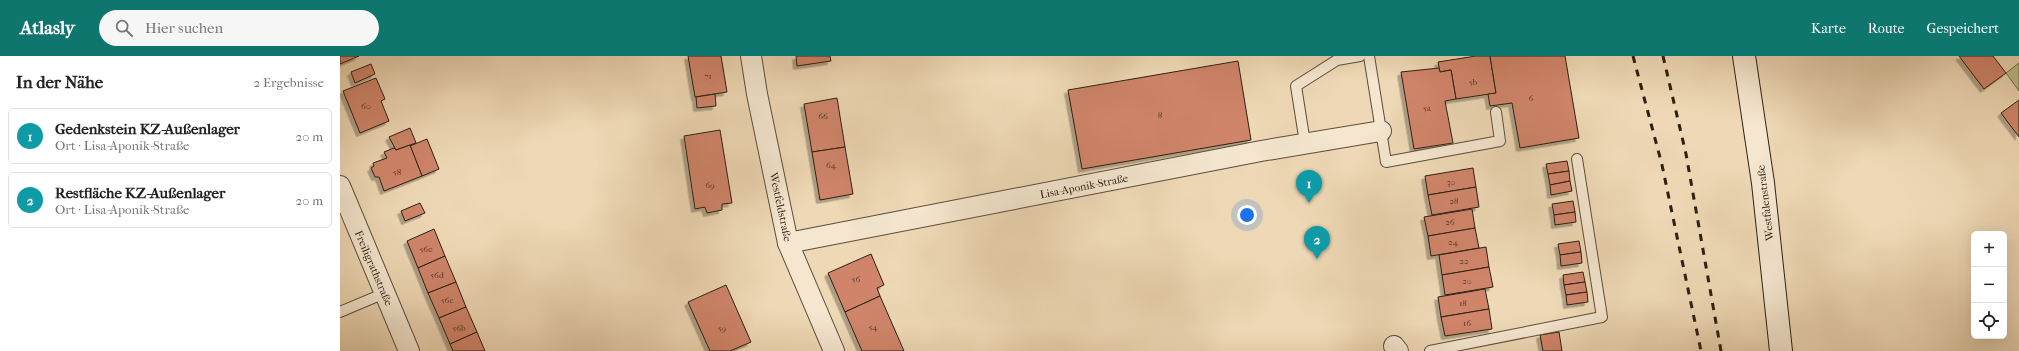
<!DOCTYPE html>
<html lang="de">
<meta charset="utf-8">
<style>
body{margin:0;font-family:"IM FELL French Canon",serif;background:#f6f6f6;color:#202124}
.controls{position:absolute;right:12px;bottom:12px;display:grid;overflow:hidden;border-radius:6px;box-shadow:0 4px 16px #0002}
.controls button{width:36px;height:36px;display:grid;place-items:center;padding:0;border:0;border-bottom:1px solid #e0e0e0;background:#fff;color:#202124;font:20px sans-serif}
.you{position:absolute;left:907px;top:159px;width:14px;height:14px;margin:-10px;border:3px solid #fff;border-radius:50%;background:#1a73e8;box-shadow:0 0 0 6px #1a73e833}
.badge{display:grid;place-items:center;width:26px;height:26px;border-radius:50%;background:#0f766e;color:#fff;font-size:13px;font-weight:700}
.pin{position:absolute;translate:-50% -33px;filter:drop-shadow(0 1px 2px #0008)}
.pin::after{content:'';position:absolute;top:21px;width:14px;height:12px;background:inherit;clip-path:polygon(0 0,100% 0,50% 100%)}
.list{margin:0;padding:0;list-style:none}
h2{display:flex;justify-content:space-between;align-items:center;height:52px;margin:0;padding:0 16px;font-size:17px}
h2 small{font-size:13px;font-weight:400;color:#757577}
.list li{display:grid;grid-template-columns:26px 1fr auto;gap:12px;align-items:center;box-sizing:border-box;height:56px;margin:0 8px 8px;padding:0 8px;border:1px solid #e0e0e0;border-radius:6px}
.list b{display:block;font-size:15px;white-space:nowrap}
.list p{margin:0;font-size:13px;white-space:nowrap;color:#757577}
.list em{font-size:13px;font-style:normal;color:#757577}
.icon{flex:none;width:22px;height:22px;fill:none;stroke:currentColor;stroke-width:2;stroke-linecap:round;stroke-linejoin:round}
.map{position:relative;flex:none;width:1679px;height:295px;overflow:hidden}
header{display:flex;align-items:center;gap:24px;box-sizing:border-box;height:56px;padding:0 20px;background:#0f766e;color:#fff}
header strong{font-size:19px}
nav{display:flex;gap:22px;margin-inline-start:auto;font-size:14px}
.search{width:280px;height:36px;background:#f6f6f6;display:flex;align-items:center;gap:10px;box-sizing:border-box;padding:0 14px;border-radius:22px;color:#757577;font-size:15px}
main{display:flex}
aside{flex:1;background:#fff}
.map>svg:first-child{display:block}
.green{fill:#bcbe8b;stroke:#746f4f}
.building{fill:#d0856a;stroke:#2b2013;filter:url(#shadow)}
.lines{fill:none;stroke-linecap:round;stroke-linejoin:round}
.lane-casing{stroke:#5c4e3c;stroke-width:12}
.street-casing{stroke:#5c4e3c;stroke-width:22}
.secondary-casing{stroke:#2b2013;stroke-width:24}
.lane{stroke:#f4e6cf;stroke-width:10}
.street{stroke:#f4e6cf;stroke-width:20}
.secondary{stroke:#f4e6cf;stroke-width:22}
.rail{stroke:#2b2013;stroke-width:3;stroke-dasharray:7 7;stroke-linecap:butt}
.labels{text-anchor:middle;stroke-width:4;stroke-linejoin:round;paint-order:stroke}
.number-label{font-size:9px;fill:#543929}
.street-label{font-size:11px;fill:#2b2013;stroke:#f4e6cf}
</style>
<header>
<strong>Atlasly</strong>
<div class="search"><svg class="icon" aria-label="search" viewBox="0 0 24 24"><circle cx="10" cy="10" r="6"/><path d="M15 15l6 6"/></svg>Hier suchen</div>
<nav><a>Karte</a><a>Route</a><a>Gespeichert</a></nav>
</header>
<main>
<aside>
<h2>In der Nähe<small>2 Ergebnisse</small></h2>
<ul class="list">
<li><span class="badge" style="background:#0f9aa8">1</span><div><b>Gedenkstein KZ-Außenlager</b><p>Ort · Lisa-Aponik-Straße</p></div><em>20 m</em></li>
<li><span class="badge" style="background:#0f9aa8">2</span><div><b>Restfläche KZ-Außenlager</b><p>Ort · Lisa-Aponik-Straße</p></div><em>20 m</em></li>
</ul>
</aside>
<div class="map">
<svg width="1679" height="295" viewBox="0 0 1679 295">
<defs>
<filter id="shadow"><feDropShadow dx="-3.5" dy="3.5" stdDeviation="0" flood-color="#0004"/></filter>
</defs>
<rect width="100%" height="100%" fill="#eed8b5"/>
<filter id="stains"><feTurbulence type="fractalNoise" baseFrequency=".005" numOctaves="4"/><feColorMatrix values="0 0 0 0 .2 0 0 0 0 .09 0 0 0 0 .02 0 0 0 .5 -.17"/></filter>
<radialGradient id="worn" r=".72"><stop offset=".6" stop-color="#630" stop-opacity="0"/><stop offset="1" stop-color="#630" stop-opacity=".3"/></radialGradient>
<!-- green -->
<polygon class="green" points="1679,7 1679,35 1666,17"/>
<!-- building -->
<g class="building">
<polygon points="0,0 19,0 0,8"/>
<polygon points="348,0 381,0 387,36 355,41"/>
<polygon points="456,0 490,0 491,5 457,10"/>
<polygon points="1136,0 1150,0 1156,37 1116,43 1111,14 1100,16 1098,6"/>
<polygon points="1150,0 1225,0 1239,82 1180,92 1172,47 1150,50 1148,38 1156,37"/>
<polygon points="1619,0 1653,0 1666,17 1644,33"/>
<polygon points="898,5 911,84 742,113 728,34"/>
<polygon points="31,8 35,18 15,27 11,16"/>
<polygon points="1099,12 1100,16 1111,14 1116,43 1105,45 1113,87 1074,93 1061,16"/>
<polygon points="36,22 45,43 41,45 49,65 20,77 3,35"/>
<polygon points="375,38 376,50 357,52 356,41"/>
<polygon points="497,42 505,91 472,96 464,48"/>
<polygon points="1679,44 1679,81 1661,57"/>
<polygon points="70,72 76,87 56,94 49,81"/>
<polygon points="380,74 392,147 382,148 382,154 367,157 365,151 355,153 344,80"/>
<polygon points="87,83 99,113 82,120 70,90"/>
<polygon points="70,89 82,120 44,135 39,121 35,121 31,112 34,110 33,107 47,102 44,96 54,92 56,94"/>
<polygon points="505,91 513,138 480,144 472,96"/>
<polygon points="1227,105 1229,115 1208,118 1206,108"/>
<polygon points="1133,112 1136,131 1088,139 1085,120"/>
<polygon points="1229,115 1230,125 1210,129 1208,118"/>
<polygon points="1230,125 1232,135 1211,139 1210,129"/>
<polygon points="1136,131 1139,151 1092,159 1088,139"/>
<polygon points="1233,145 1235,156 1214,159 1212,148"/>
<polygon points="80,147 85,157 65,165 61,155"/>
<polygon points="1132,153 1135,172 1088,180 1084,161"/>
<polygon points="1235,156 1236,166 1215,169 1214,159"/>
<polygon points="1135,172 1139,192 1091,200 1088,180"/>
<polygon points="94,173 105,200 78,212 67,185"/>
<polygon points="1239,185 1241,196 1220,199 1218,188"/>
<polygon points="1146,191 1149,211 1102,219 1099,199"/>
<polygon points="1241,196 1242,207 1221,210 1220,199"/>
<polygon points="531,198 544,229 537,232 540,240 505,256 488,217"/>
<polygon points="105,200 116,226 88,237 78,212"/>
<polygon points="1149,211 1153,231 1105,239 1102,219"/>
<polygon points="1243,216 1245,226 1224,229 1223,219"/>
<polygon points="116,226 126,251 99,262 88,237"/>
<polygon points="1245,226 1247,236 1226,239 1224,229"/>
<polygon points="386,229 411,286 390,295 370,295 348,246"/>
<polygon points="1145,233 1149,253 1101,261 1098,241"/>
<polygon points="1247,236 1248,246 1227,249 1226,239"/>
<polygon points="540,240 564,295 522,295 505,256"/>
<polygon points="126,251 137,276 110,288 99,262"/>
<polygon points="1149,253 1152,273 1105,280 1101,261"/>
<polygon points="137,276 145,295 113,295 110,288"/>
<polygon points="1219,276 1222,295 1203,295 1200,279"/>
</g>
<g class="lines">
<defs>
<g id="lane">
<polyline points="1029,0 1046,106 1160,85 1156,56"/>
<polyline points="965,87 956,30 997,4 1020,0"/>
<polyline points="0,256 45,237"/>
<polyline points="1090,295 1262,261 1237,103"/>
</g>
<g id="street">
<polyline points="411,0 417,38 448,187 494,295"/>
<polyline points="0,130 69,295"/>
<polyline points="448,187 921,95 1041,75"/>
<polyline points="1054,290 1058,295"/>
</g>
<polyline id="secondary" points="1404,0 1423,127 1441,295"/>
</defs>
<!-- lane casing -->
<use href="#lane" class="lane-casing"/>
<!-- street casing -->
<use href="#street" class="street-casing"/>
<!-- secondary casing -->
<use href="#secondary" class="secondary-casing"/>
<!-- lane -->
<use href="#lane" class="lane"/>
<!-- street -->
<use href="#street" class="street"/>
<!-- secondary -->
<use href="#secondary" class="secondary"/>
<!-- rail -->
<g class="rail">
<polyline points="1293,0 1322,109 1361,295"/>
<polyline points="1323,0 1346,98 1381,295"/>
</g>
</g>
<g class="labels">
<!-- number labels -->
<g class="number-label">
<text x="368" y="23">71</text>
<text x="1133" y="29">5b</text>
<text x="1191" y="45">6</text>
<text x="26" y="53">60</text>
<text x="1087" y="55">5a</text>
<text x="820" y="62">8</text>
<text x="483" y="63">66</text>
<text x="491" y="112">64</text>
<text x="57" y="119">58</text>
<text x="1111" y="129">30</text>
<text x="370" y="132">69</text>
<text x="1114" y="148">28</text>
<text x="1110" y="169">26</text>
<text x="1113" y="189">24</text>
<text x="86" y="196">56e</text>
<text x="1124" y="208">22</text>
<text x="97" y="222">56d</text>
<text x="516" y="226">56</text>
<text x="1127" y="228">20</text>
<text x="107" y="247">56c</text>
<text x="1123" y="250">18</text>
<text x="1127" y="270">16</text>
<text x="533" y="274">54</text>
<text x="119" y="275">56b</text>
<text x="382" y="275">59</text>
</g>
<!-- street labels -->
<g class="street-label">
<text transform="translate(744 130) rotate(-11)" y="4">Lisa-Aponik-Straße</text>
<text transform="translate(1425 147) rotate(-97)" y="4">Westfalenstraße</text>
<text transform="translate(441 151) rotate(78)" y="4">Westfeldstraße</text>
<text transform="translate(34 212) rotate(67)" y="4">Freiligrathstraße</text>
</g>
</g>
<rect width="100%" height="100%" filter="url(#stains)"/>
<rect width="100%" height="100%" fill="url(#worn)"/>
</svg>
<div class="controls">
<button>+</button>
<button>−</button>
<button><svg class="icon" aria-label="locate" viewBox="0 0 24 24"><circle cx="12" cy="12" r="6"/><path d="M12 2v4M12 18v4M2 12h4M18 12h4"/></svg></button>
</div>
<div class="you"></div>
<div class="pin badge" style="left:969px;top:147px;background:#0f9aa8">1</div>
<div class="pin badge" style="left:977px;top:203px;background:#0f9aa8">2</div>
</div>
</main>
